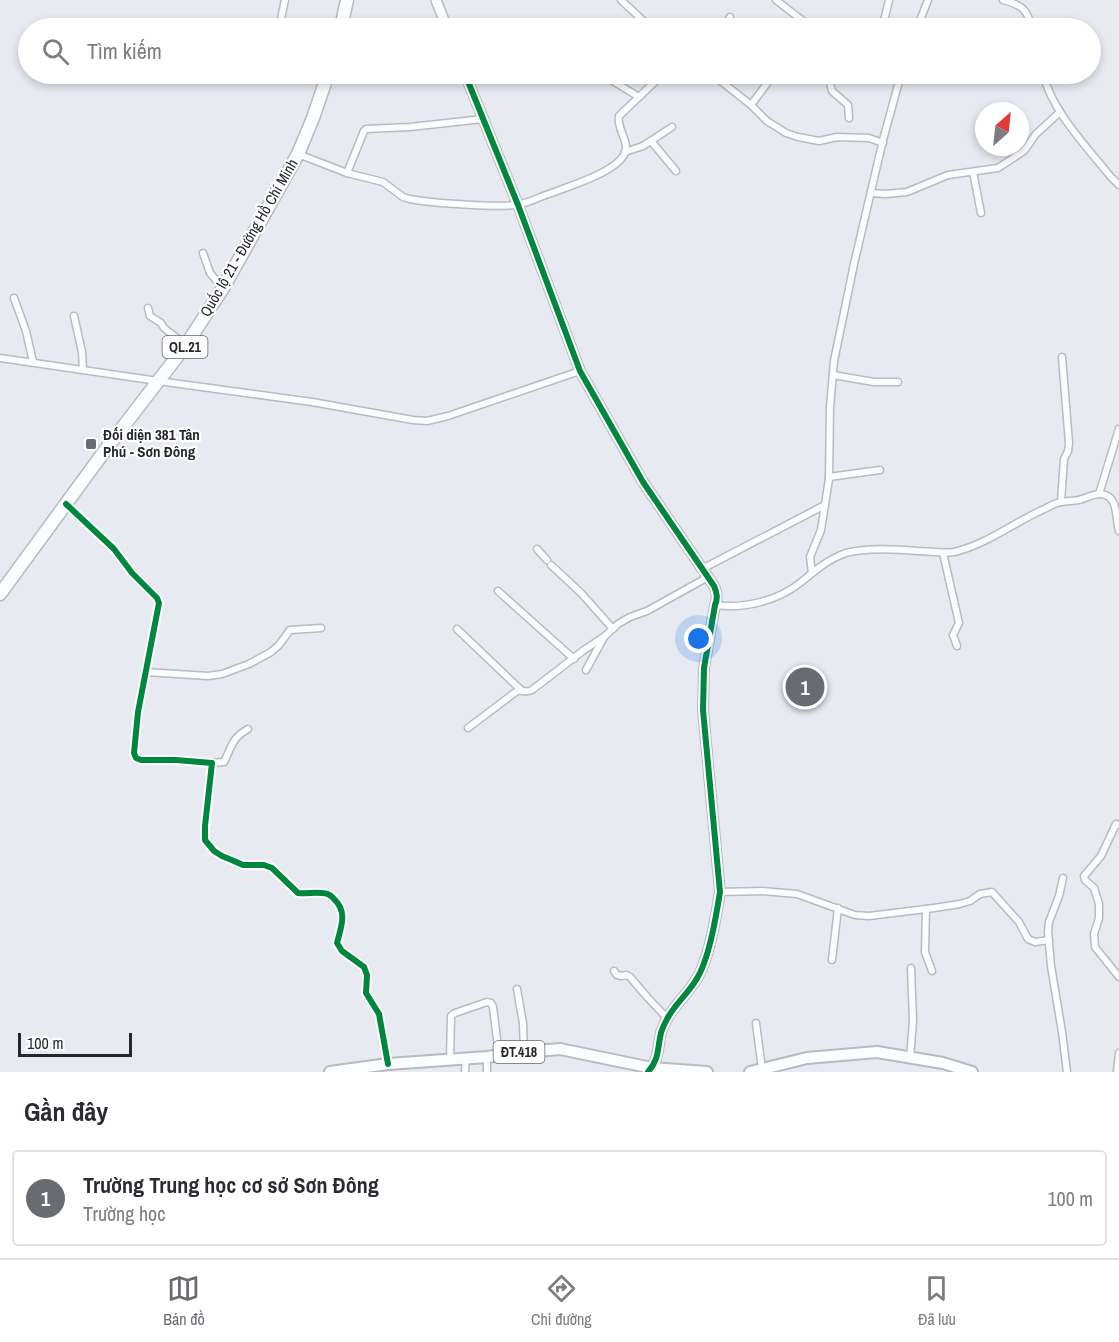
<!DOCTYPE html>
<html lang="vi">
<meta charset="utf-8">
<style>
body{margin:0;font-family:"Archivo Narrow",sans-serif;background:#f7f7f7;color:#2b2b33}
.compass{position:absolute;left:975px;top:102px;width:54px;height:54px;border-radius:50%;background:#fff;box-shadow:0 3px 9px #0003;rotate:27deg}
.scale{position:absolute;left:18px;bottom:15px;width:114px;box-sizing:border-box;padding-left:6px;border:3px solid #25272c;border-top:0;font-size:16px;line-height:21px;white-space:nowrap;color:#25272c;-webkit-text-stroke:4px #fff;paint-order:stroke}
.you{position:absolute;left:699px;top:639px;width:21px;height:21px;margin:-15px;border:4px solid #fff;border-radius:50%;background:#1a73e8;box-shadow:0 0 0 9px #1a73e833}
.badge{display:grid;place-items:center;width:39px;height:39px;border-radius:50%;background:#696b71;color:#fff;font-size:20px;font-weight:700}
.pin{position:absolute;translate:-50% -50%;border:3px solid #fff;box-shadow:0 2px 6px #0006}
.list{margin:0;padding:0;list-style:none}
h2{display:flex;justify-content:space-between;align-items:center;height:78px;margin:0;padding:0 24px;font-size:26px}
h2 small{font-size:20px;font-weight:400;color:#7c7c81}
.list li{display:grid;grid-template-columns:39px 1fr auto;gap:18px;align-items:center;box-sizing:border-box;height:96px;margin:0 12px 12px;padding:0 12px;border:2px solid #e1e1e2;border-radius:6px}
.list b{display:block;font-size:22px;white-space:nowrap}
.list p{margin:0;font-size:20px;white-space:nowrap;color:#7c7c81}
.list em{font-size:20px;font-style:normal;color:#7c7c81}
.icon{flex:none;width:33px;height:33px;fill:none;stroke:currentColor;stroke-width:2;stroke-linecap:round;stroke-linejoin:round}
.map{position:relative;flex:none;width:1119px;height:1072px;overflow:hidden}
.search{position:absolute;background:#fff;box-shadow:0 3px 9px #0003;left:18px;right:18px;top:18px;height:66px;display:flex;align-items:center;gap:15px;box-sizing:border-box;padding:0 21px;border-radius:33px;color:#7c7c81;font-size:22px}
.sheet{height:186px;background:#fff}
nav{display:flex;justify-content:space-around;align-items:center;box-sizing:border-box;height:84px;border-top:2px solid #e1e1e2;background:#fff;font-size:16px;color:#7c7c81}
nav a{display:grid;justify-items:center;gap:3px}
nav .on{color:#696b71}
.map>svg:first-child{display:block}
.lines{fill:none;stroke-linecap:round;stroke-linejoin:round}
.street-casing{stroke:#b8bac0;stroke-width:9}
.secondary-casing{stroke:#b8bac0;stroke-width:12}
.primary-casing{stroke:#b8bac0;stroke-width:14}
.highway-casing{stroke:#b8bac0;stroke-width:15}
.street{stroke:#fbfcfd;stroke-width:6}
.secondary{stroke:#fbfcfd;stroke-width:9}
.primary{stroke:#fbfcfd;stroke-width:10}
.highway{stroke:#fbfcfd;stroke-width:12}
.cycleway-casing{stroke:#fff;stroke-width:10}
.cycleway{stroke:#00873e;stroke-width:6}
.poi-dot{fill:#696b71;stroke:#fff;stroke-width:2}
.labels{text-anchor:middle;stroke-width:4.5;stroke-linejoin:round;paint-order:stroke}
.shield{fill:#fff;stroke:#66686b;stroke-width:1.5}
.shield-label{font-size:14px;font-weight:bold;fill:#25272c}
.street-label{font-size:15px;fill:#25272c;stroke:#fff}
.poi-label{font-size:15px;font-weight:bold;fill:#25272c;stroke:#fff;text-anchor:start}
</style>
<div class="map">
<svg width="1119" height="1072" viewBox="0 0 1119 1072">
<rect width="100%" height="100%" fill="#e7eaf1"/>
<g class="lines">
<defs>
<g id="street">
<polyline points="621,0 651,28"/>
<polyline points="776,0 812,28"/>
<polyline points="889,0 884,21 888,26 892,28"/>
<path d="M 1003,0 C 1022,5 1027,9 1032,28"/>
<polyline points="279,28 285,0"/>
<polyline points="723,28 730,17"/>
<polyline points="917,28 928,0"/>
<polyline points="712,74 751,105"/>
<polyline points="774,74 751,105 767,121 786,133 798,137 819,141 837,137 869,138 883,143"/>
<polyline points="833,74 830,83 832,91 848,105 849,118"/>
<path d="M 1043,74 C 1052,111 1086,146 1110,176 L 1119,185"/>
<polyline points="603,75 639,97"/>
<polyline points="651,141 676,171"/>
<polyline points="625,152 643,146 672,127"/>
<path d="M 298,154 L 347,173 L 383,182 L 403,197 L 410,199 C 425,202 440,203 456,204 C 476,205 496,207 516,205 C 526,204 537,198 546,195 C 566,187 613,174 624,155 C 631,142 616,129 619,116 L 663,74"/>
<polyline points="973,172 981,213"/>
<polyline points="347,173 364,131 366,129 410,127 483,119"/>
<polyline points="871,193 885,194 907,192 948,175 998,168 1024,151 1036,134 1060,112"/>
<polyline points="203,253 210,273 223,288"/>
<polyline points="14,298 26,331 33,362"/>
<polyline points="148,308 150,316 161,323 164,328 186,345"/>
<polyline points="74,316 82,352 83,370"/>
<polyline points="0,358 158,381 312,402 413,420 427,421 448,416 580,371"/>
<polyline points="833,375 874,382 898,382"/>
<polyline points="829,477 880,470"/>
<polyline points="1099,494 1119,429"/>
<polyline points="1061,502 1064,459 1068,451 1069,443 1062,357"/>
<path d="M 66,504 L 114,549 L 132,573 L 157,598 L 159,603 L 138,712 L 134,753 L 136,758 L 141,760 L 176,760 L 212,763 L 205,826 L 205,840 L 214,851 L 222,856 L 234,861 L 243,865 L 264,865 L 272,868 L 298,893 C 306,894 314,892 322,893 C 326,893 331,895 334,899 C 348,912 341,927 337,943 L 342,951 L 364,967 L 367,975 L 366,993 L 379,1014 L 388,1064"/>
<polyline points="537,549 547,560"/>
<polyline points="943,553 959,623 953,635 957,646"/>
<polyline points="551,565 581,593 613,629"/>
<polyline points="702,569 825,505"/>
<polyline points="812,573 810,557 821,530 829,479 830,407 834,361 854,264 883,140 901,74"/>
<polyline points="498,591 574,659"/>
<path d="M 715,605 C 744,609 777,601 800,583 C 815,571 828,559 846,553 C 867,547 896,549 918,551 C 930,551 942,554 954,552 C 985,545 1012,524 1040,511 C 1047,508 1054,503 1061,502 C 1067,501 1073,501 1079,500 C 1086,498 1093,494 1101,494 C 1119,496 1115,517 1119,531"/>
<polyline points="457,629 521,690"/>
<polyline points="586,670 604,637"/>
<polyline points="145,672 208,676 222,674 249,664 271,652 279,645 290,630 321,628"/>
<path d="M 468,728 L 517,691 C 522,690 527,693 532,690 L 584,650 L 605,636 L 618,624 L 630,617 L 647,611 L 708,577"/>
<path d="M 212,763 L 224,762 C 232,746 232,738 248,729"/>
<polyline points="1119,825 1116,824 1101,856 1084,876 1085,880 1094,888 1099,904 1099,918 1094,934 1095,947 1119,977"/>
<polyline points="1063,878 1059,896 1049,922 1048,932 1051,966 1062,1032 1067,1072"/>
<polyline points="720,892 762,891 797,894 855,915 869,916 934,908 960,904 970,901 980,894 992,892 1019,922 1028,939 1035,942 1049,940"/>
<polyline points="926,909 925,952 932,971"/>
<polyline points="832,960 838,908"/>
<polyline points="614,971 617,975 622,976 626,975 630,977 648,998 667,1018"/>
<polyline points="517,989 523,1023 524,1052"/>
<polyline points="756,1023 762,1069"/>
<polyline points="910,1058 913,1021 911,968"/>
<polyline points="450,1059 451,1016 455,1013 487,1002 491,1003 493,1007 499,1055"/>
<polyline points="465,1072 466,1058"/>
<polyline points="487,1072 487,1057"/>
<polyline points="1117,1072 1119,1053"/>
</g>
<g id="secondary">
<polyline points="436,0 447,28"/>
<path d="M 465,74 L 518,205 L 580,371 L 643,482 L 714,586 C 717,593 718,598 715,605 L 704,668 L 703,710 L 720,892 C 716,917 709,960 696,980 C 687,995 673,1006 666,1021 C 664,1025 662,1029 661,1033 C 657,1049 660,1058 648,1072"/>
</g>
<g id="primary">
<polyline points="330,1072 388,1064 487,1057 524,1052 560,1049 652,1068 707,1072"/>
<polyline points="750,1072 807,1058 877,1052 943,1063 972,1072"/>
</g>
<g id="highway">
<polyline points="341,28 347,0"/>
<polyline points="0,594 109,445 186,345 223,288 298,154 313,118 328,74"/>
</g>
</defs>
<!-- street casing -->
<use href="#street" class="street-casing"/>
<!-- secondary casing -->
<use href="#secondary" class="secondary-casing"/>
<!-- primary casing -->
<use href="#primary" class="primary-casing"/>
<!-- highway casing -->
<use href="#highway" class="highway-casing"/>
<!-- street -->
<use href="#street" class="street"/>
<!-- secondary -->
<use href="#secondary" class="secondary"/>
<!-- primary -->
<use href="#primary" class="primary"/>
<!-- highway -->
<use href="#highway" class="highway"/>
<defs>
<g id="cycleway">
<path d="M 465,74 L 518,205 L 580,371 L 643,482 L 714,586 C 717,593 718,598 715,605 L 704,668 L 703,710 L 720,892 C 716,917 709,960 696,980 C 687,995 673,1006 666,1021 C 664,1025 662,1029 661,1033 C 657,1049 660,1058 648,1072"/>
<path d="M 66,504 L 114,549 L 132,573 L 157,598 L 159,603 L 138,712 L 134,753 L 136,758 L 141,760 L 176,760 L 212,763 L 205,826 L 205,840 L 214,851 L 222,856 L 234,861 L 243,865 L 264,865 L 272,868 L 298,893 C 306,894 314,892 322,893 C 326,893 331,895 334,899 C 348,912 341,927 337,943 L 342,951 L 364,967 L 367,975 L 366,993 L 379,1014 L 388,1064"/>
</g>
</defs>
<!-- cycleway casing -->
<use href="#cycleway" class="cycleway-casing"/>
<!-- cycleway -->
<use href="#cycleway" class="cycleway"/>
</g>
<!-- markers -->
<rect class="poi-dot" x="85" y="438" width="12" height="12" rx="3"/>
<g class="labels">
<!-- shield labels -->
<g class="shield">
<rect x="162.5" y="336" width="45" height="22" rx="4.5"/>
<rect x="493.5" y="1041" width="51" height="22" rx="4.5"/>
</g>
<g class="shield-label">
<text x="185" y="352">QL.21</text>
<text x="519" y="1057">ĐT.418</text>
</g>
<!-- street labels -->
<g class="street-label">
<text transform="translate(249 238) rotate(-60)" y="5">Quốc lộ 21 - Đường Hồ Chí Minh</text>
</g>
<!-- poi labels -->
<g class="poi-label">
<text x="103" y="440">Đối diện 381 Tân<tspan x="103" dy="17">Phú - Sơn Đông</tspan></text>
</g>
</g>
</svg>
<svg class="compass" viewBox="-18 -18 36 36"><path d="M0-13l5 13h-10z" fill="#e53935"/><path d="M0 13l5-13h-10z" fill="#7c7c81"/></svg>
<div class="scale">100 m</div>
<div class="you"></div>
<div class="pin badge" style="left:805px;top:687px">1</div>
<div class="search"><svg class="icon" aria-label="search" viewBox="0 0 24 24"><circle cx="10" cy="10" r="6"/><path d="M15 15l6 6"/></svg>Tìm kiếm</div>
</div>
<section class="sheet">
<h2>Gần đây<small></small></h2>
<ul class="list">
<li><span class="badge">1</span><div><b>Trường Trung học cơ sở Sơn Đông</b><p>Trường học</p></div><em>100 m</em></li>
</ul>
</section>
<nav>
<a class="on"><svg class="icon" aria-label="map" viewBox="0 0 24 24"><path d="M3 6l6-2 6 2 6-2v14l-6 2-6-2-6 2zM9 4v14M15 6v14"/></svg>Bản đồ</a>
<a><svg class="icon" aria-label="directions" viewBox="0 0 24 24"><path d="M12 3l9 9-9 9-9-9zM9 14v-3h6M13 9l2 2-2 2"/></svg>Chỉ đường</a>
<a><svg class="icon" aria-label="saved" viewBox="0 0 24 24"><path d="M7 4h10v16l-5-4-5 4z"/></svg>Đã lưu</a>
</nav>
